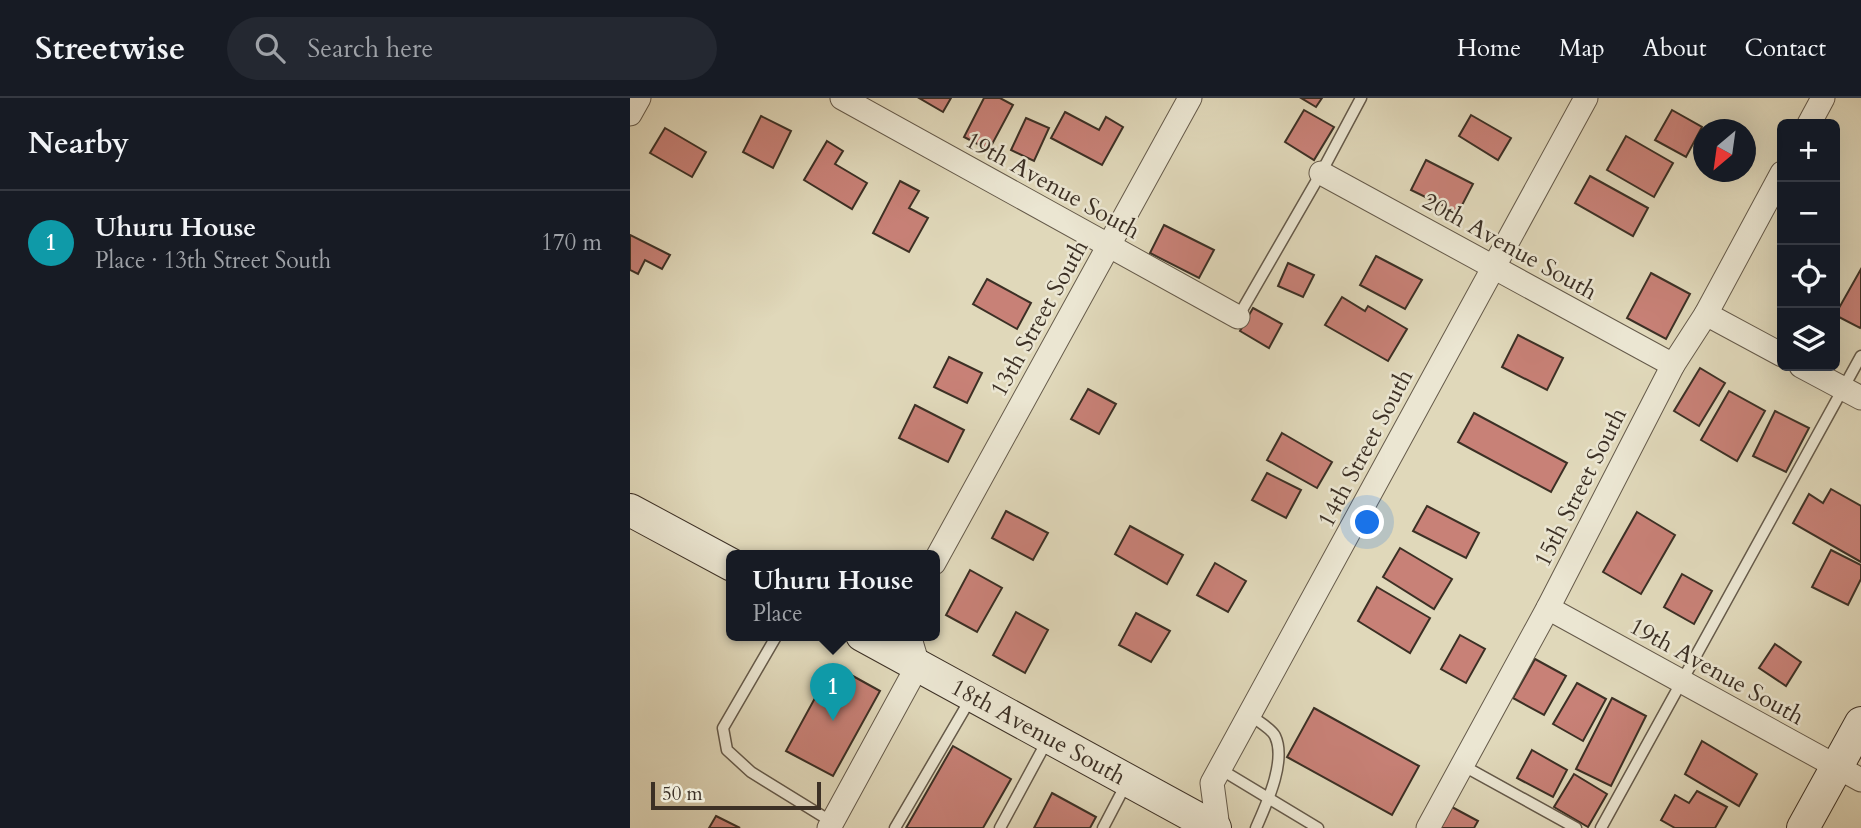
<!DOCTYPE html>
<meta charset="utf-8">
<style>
body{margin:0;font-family:Cardo,serif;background:#242831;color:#f1f3f6}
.controls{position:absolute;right:21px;top:21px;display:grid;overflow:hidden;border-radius:10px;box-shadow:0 7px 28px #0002}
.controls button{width:63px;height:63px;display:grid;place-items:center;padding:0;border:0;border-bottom:2px solid #363941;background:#171b24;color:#f1f3f6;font:35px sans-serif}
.compass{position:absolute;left:1063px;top:21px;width:63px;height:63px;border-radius:50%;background:#171b24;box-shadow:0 7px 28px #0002;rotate:209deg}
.scale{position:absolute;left:21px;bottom:18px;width:170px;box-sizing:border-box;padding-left:7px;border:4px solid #3c3025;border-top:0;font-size:19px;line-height:24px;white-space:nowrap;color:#3c3025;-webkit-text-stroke:5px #ebe6d2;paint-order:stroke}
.you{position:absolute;left:738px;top:425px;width:24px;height:24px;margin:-18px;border:5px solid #fff;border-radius:50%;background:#1a73e8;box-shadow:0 0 0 10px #1a73e833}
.badge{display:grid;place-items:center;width:46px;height:46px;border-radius:50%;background:#ea580c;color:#fff;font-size:23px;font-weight:700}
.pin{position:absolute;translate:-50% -58px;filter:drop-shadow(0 2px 4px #0008)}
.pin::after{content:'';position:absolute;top:37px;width:24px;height:21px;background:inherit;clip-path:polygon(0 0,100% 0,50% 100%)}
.popup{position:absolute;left:96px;top:452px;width:214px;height:91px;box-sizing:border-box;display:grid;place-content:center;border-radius:10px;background:#171b24;filter:drop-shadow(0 2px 5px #0005);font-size:23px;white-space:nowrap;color:#9ea1a6}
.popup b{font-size:26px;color:#f1f3f6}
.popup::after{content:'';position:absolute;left:50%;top:100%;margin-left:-14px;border:14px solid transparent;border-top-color:#171b24}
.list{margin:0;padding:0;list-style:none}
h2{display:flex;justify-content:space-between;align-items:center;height:91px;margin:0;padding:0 28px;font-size:30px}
h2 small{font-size:23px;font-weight:400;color:#9ea1a6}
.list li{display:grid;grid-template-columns:46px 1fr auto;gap:21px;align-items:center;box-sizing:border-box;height:105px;padding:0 28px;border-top:2px solid #363941}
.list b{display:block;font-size:26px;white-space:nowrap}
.list p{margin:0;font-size:23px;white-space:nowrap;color:#9ea1a6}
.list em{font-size:23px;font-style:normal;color:#9ea1a6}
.icon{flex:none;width:38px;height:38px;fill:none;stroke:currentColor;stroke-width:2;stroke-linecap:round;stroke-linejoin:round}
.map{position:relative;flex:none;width:1231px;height:730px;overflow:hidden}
header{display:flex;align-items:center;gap:42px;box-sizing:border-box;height:98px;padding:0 35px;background:#171b24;border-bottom:2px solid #363941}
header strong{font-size:33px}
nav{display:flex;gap:38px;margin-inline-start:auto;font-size:24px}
.search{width:490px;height:63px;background:#242831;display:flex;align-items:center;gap:18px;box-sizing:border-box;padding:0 24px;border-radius:38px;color:#9ea1a6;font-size:26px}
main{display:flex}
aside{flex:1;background:#171b24}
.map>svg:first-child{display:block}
.building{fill:#c88177;stroke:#3c3025;stroke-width:2}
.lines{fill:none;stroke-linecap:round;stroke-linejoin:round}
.lane-casing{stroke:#655a4a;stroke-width:13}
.street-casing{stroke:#655a4a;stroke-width:25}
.secondary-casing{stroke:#3c3025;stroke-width:34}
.lane{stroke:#ebe6d2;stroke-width:10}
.street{stroke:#ebe6d2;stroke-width:23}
.secondary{stroke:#ebe6d2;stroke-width:32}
.labels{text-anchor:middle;stroke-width:5;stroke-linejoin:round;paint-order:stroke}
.street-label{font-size:24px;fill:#3c3025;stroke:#ebe6d2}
</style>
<header>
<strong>Streetwise</strong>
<div class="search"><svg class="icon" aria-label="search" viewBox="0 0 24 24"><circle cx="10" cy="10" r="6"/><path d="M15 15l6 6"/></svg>Search here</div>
<nav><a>Home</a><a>Map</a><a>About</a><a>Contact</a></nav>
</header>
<main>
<aside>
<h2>Nearby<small></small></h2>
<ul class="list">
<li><span class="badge" style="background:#0f9aa8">1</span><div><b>Uhuru House</b><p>Place · 13th Street South</p></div><em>170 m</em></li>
</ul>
</aside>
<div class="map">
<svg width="1231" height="730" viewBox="0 0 1231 730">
<rect width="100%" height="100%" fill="#e0d8ba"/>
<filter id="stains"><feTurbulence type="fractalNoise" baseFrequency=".00286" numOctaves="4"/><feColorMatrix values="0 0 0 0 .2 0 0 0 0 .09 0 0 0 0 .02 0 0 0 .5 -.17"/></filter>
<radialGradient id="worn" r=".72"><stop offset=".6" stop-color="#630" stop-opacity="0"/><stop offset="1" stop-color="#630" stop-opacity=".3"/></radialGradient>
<!-- building -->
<g class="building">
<polygon points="289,0 321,0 313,14"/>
<polygon points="354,0 370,0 383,7 359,52 334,39"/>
<polygon points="671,0 692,0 686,9"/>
<polygon points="674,12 704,29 684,62 655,44"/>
<polygon points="1042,12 1072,29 1056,59 1025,42"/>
<polygon points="435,14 469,32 476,19 493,29 472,67 421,40"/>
<polygon points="841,17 881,40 868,62 829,38"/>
<polygon points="131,18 161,33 143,70 113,54"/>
<polygon points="396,20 419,30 404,63 381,52"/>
<polygon points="35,30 76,54 62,79 20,55"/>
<polygon points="996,38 1043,65 1024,99 977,72"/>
<polygon points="197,43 213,53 205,66 237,85 222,111 174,82"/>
<polygon points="796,62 843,86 828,115 781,92"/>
<polygon points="960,78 1018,110 1003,138 945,105"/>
<polygon points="270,83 289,93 279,110 298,120 279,154 243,135"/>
<polygon points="534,127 584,152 569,180 520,155"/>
<polygon points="0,137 40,157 32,171 15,162 8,176 0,172"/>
<polygon points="746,158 792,182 775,211 730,187"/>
<polygon points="658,165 684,177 673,199 648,188"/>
<polygon points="1231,171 1231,228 1230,230 1205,217"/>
<polygon points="1021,175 1060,196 1036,241 997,220"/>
<polygon points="357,181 401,205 387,231 343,206"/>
<polygon points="712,199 735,213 738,208 777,231 758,263 695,227"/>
<polygon points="623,210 652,226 639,250 610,233"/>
<polygon points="888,237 933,260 917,292 872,269"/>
<polygon points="319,259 352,275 337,305 304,289"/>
<polygon points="1070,270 1095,285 1069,328 1044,313"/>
<polygon points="458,291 486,306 469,336 441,321"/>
<polygon points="1099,293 1135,313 1107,363 1071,342"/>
<polygon points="285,307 334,332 318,364 269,340"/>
<polygon points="1145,313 1179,330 1156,374 1123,358"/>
<polygon points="844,315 937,365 921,394 828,344"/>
<polygon points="652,335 702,364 687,390 637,362"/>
<polygon points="637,375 671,392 656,420 622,402"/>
<polygon points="1201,391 1231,408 1231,464 1163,425 1179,396 1193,405"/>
<polygon points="797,408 849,435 836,460 783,433"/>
<polygon points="376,413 418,435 403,462 362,440"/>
<polygon points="1007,414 1045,437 1011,496 973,474"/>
<polygon points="500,428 553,457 537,486 485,456"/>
<polygon points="770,450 822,481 804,511 753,479"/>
<polygon points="1201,452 1231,467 1231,481 1218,507 1182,489"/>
<polygon points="585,465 616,483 598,514 567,497"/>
<polygon points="340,472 372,490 347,534 316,517"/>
<polygon points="1052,476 1082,493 1064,526 1034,509"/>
<polygon points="747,489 800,520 780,555 728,523"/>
<polygon points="386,514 418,532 395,575 363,557"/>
<polygon points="506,515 540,533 521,564 489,547"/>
<polygon points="830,537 855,551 836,585 811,571"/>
<polygon points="1145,546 1171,564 1156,588 1129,570"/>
<polygon points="905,561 936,578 914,617 883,600"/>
<polygon points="203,567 250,593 203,678 156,653"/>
<polygon points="947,585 976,601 953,643 923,626"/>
<polygon points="982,600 1016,618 981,688 946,671"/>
<polygon points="684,610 789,668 762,717 657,659"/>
<polygon points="1072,643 1127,676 1109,708 1055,676"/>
<polygon points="323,648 381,681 353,730 276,730"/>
<polygon points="902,652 937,672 923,699 887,680"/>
<polygon points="944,676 977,696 958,729 924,709"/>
<polygon points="1067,693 1097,709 1085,730 1045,730 1031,722 1045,697 1059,705"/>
<polygon points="422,695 466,719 460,730 404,730"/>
<polygon points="820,708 848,723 844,730 809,730"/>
<polygon points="86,718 110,730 79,730"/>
</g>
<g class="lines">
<defs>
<g id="lane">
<polyline points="608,219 691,75 731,0"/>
<polyline points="147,537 93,630 97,652 121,674 202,724"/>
<path d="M 620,617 C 627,623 641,630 645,638 C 657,663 636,707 626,730"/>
<polyline points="832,667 946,730"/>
<polyline points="590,671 688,730"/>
<polyline points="265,730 341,600"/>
<polyline points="370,730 417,643"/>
<polyline points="473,730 496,686"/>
<polyline points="971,730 1231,258"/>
</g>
<g id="street">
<polyline points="212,0 608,219"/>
<polyline points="0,16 9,0"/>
<polyline points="1179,26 1193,0"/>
<polyline points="691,75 1043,267"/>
<polyline points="1076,216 1152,257"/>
<polyline points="1171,268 1231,300"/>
<polyline points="304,465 560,0"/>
<polyline points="918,510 1231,682"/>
<polyline points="199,730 288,567 279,537"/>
<polyline points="588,730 582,685 956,0"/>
<polyline points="798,730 918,510 1043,267 1076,216 1152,75"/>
</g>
<g id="secondary">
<polyline points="0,412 102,467"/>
<path id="s1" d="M 232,537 L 585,730"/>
<polyline points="1173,730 1231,625"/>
</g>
</defs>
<!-- lane casing -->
<use href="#lane" class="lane-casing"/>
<!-- street casing -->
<use href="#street" class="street-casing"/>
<!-- secondary casing -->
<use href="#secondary" class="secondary-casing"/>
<!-- lane -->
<use href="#lane" class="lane"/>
<!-- street -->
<use href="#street" class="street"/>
<!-- secondary -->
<use href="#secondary" class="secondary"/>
</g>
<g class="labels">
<!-- street labels -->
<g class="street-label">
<text transform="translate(423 87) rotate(29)" y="8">19th Avenue South</text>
<text transform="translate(880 148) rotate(29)" y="8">20th Avenue South</text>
<text transform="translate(409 220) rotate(-61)" y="8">13th Street South</text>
<text transform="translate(735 350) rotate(-62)" y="8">14th Street South</text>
<text transform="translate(950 389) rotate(-63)" y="8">15th Street South</text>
<text transform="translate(1087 573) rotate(29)" y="8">19th Avenue South</text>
<text dy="8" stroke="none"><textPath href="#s1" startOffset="201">18th Avenue South</textPath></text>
</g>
</g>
<rect width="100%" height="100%" filter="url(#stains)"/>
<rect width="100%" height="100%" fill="url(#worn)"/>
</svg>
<div class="controls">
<button>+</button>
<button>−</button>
<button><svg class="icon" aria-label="locate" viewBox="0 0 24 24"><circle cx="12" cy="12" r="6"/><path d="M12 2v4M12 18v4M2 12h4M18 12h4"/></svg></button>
<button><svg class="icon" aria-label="layers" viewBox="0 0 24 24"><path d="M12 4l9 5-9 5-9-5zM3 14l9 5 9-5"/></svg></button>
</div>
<svg class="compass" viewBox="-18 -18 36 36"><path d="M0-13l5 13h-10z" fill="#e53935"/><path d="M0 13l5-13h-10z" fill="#9ea1a6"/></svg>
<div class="scale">50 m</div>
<div class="you"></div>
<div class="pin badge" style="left:203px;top:623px;background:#0f9aa8">1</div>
<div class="popup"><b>Uhuru House</b>Place</div>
</div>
</main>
